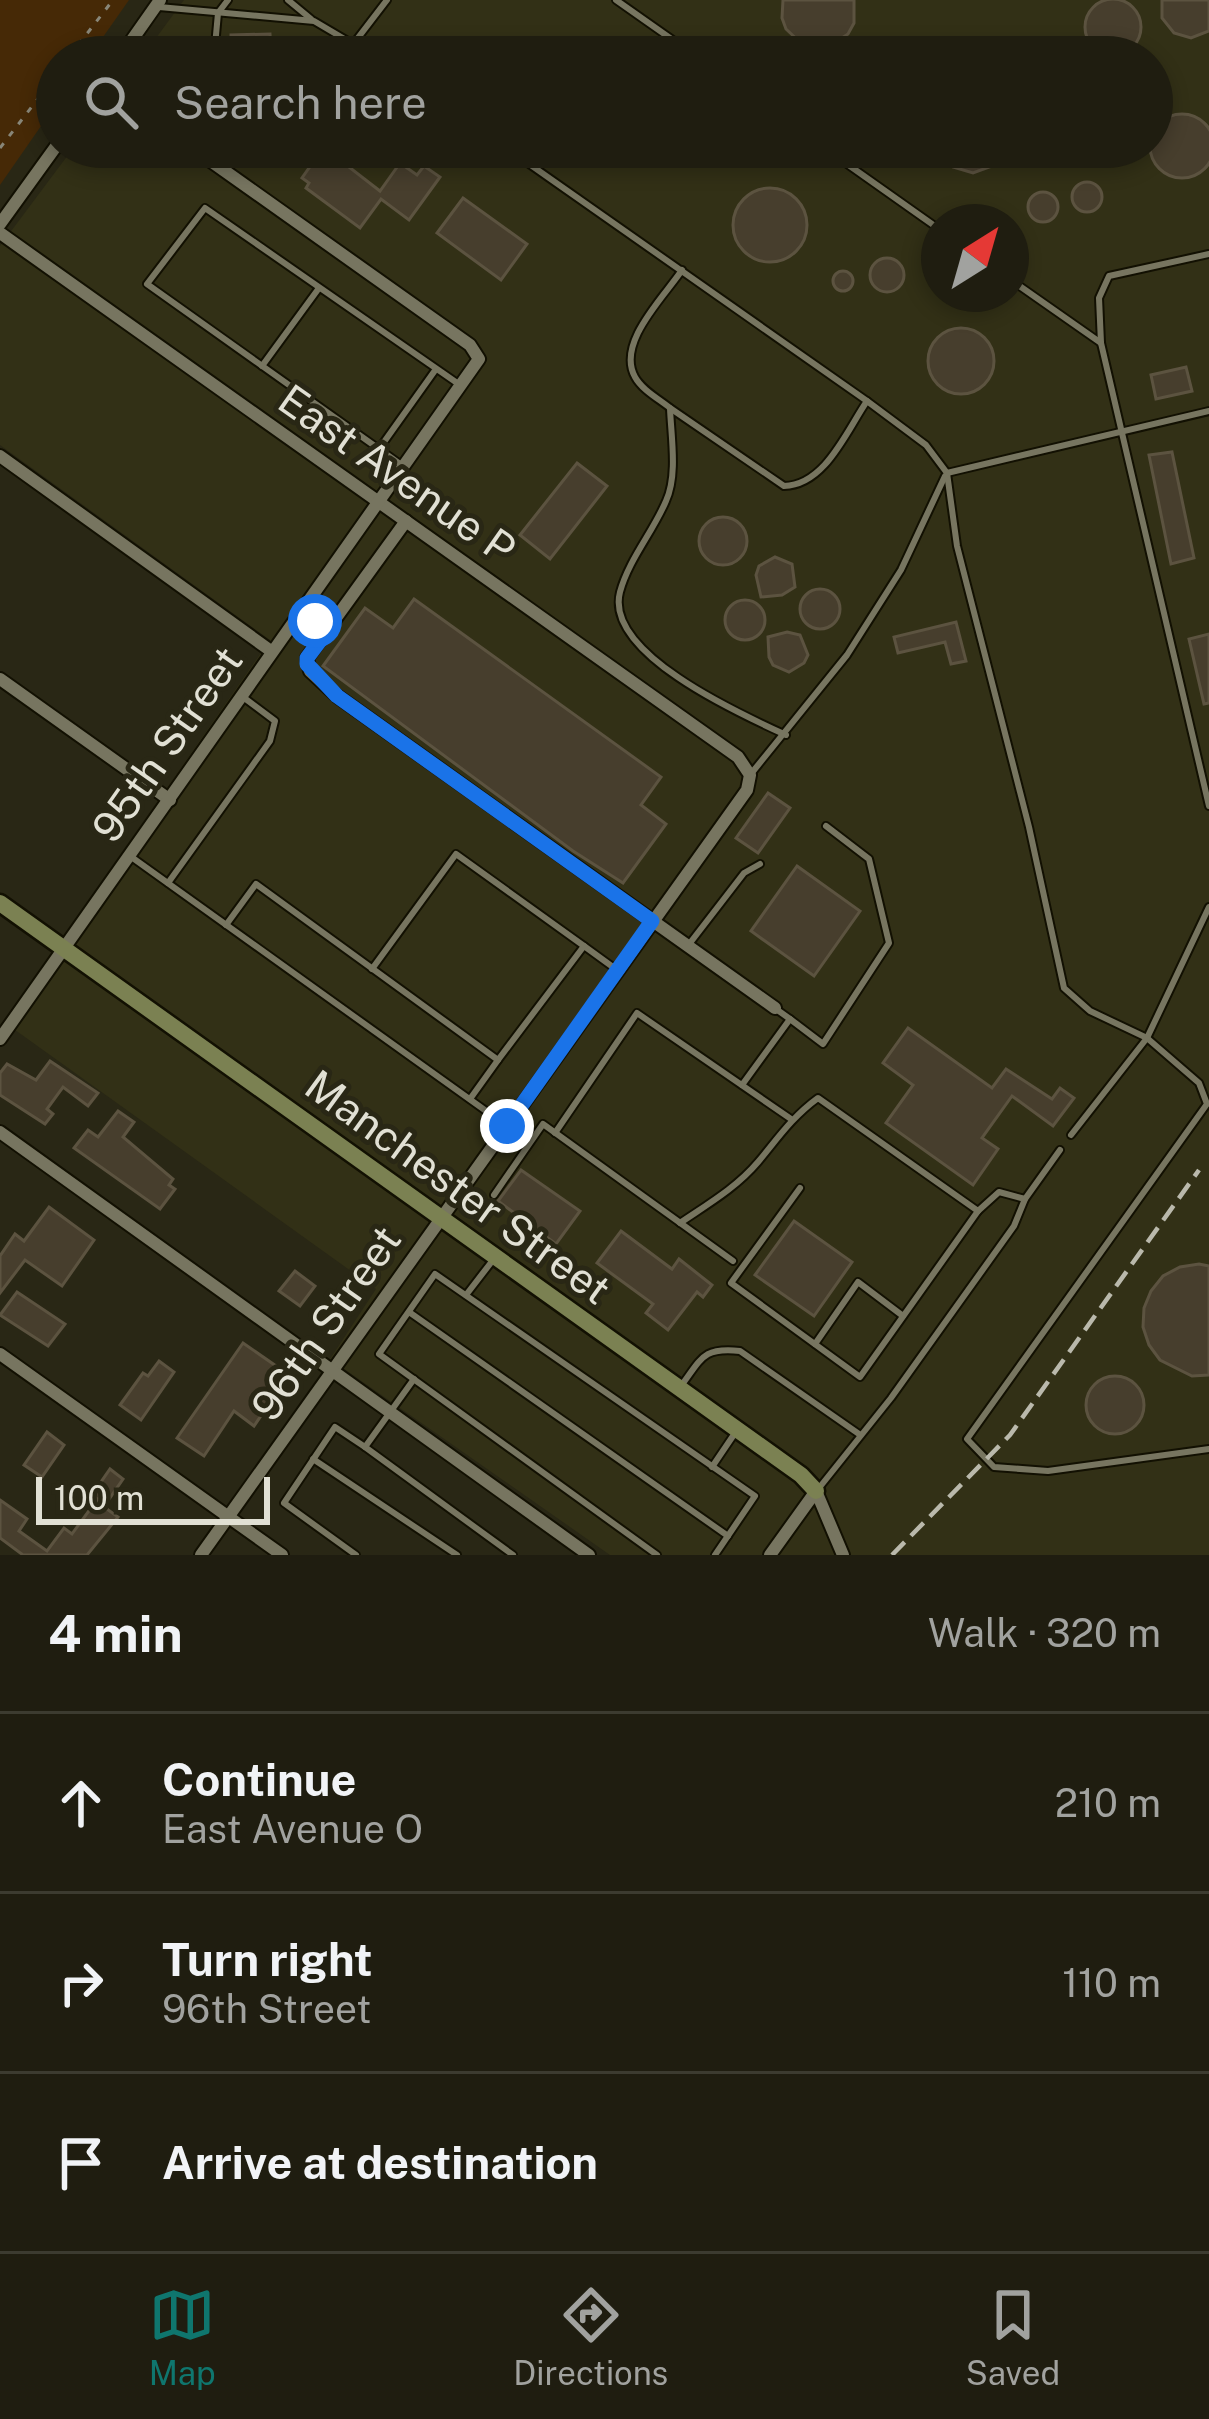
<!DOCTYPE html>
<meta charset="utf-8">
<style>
body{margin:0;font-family:"Public Sans",sans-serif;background:#2c2a1e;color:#f1f3f6}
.compass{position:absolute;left:921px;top:204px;width:108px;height:108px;border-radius:50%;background:#1f1d10;box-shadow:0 6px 18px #0003;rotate:37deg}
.scale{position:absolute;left:36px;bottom:30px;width:234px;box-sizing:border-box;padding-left:12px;border:6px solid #e1e0d4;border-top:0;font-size:33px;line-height:42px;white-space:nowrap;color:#e1e0d4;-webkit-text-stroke:9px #292715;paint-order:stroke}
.stop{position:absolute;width:36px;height:36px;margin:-27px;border:9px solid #1a73e8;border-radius:50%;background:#fff}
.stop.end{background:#1a73e8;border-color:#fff;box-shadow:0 3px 12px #0008}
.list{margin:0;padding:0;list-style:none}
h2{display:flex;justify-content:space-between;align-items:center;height:156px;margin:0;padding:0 48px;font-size:51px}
h2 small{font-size:39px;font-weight:400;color:#a1a29f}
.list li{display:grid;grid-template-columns:78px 1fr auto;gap:36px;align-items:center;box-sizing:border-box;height:180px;padding:0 48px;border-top:3px solid #3c3b30}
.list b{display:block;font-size:45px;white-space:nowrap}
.list p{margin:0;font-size:39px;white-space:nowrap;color:#a1a29f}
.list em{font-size:39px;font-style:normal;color:#a1a29f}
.icon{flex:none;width:66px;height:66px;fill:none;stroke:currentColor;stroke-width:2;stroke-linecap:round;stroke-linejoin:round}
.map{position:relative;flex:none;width:1209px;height:1555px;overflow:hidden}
.search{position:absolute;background:#1f1d10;box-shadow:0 6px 18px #0003;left:36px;right:36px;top:36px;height:132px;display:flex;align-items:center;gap:30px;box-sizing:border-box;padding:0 42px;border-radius:66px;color:#a1a29f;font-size:45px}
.sheet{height:696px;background:#1f1d10}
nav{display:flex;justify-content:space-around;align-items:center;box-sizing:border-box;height:168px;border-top:3px solid #3c3b30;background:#1f1d10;font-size:33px;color:#a1a29f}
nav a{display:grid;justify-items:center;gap:6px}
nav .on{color:#0f766e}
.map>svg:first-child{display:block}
.built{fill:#323016;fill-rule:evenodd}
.green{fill:#462906}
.building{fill:#473e2d;stroke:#5c5340;stroke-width:3}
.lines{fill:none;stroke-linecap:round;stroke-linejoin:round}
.lane-casing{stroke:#121002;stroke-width:10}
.street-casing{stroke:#121002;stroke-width:16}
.secondary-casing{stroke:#121002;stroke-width:21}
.path{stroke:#888678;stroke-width:3;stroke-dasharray:6 9;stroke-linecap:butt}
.lane{stroke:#777560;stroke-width:6}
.street{stroke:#777560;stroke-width:12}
.secondary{stroke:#7b8152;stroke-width:16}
.rail{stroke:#bab9ac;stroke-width:4.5;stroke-dasharray:18 9;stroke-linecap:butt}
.route{stroke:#1a73e8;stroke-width:15}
.labels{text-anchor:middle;stroke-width:10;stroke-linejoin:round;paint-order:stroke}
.street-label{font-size:42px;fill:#e1e0d4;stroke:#292715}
</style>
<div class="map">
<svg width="1209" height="1555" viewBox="0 0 1209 1555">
<rect width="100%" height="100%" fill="#292715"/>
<!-- built -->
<path class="built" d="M 184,0 L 1209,0 L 1209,1555 L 610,1555 L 330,1359 L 376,1289 L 4,1022 L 270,640 L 0,445 L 0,246 L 74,147 L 1152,147 L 1152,57 L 142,57 ZM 939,222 L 1011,222 L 1011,294 L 939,294 Z"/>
<!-- green -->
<polygon class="green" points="0,0 129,0 89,57 57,57 57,103 0,185"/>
<!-- building -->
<g class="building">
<circle cx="1113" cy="27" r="28"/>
<polygon points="783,0 854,0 854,23 848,34 828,47 804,46 786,29 782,18"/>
<polygon points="1162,0 1209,0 1209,31 1191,38 1174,33 1162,18"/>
<polygon points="270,34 271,54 231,56 231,35"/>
<circle cx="1182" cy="146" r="32"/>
<polygon points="942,147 1003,147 992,166 973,173 953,167"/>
<polygon points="321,151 328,157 331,153 380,191 400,163 417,175 424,166 440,177 409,220 381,199 360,228 306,188 309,183 302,178"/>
<circle cx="1087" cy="197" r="15"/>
<circle cx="770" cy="225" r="37"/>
<circle cx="1043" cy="207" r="15"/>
<polygon points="463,198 527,244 501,280 437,233"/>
<circle cx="887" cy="275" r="17"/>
<circle cx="843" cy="281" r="10"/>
<circle cx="961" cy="361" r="33"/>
<polygon points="1186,367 1192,391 1156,399 1151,375"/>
<polygon points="1172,452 1194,558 1171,564 1149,455"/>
<polygon points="577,463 607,486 550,559 520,535"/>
<circle cx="723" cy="541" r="24"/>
<polygon points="775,557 792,564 795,587 782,595 761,597 756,575 759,566"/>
<circle cx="820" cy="609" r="20"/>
<polygon points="414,599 661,777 641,805 666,824 623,883 573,851 323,666 365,608 393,628"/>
<circle cx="745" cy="620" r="20"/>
<polygon points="956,622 966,661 951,664 945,642 898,653 894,637"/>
<polygon points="787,632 800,635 808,655 804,663 789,672 773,665 769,657 768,637"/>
<polygon points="1209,634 1209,703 1204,704 1189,639"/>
<polygon points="768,793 790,808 758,853 736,838"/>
<polygon points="797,866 860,911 814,976 751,931"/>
<polygon points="908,1028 992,1088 1006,1069 1052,1099 1060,1088 1074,1098 1053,1126 1012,1096 982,1138 998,1149 973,1185 886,1123 913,1085 883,1063"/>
<polygon points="50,1061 98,1093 88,1106 63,1087 47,1109 53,1114 45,1124 0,1095 0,1073 7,1064 36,1080"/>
<polygon points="118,1111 134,1122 123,1137 173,1179 169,1185 175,1189 160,1209 74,1148 88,1130 98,1137"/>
<polygon points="521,1170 580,1211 556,1244 498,1201"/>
<polygon points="49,1207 94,1240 62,1286 25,1260 0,1293 0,1256 15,1234 24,1241"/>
<polygon points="794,1221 852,1262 814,1316 755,1275"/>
<polygon points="621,1231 672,1269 679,1259 712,1285 703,1297 697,1292 668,1330 646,1313 653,1304 597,1263"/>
<polygon points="1199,1264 1209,1266 1209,1375 1192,1376 1160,1360 1149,1345 1143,1327 1144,1308 1151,1291 1163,1276 1180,1267"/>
<polygon points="295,1271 315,1286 300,1306 279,1291"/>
<polygon points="17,1292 65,1324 48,1346 0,1315"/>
<polygon points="243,1343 289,1375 254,1426 234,1411 204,1456 177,1438"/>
<polygon points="159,1361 174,1372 141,1420 120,1405 143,1373 148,1376"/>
<circle cx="1115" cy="1405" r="29"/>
<polygon points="47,1432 64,1445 42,1477 24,1465"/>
<polygon points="110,1469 123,1479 105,1505 92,1495"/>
<polygon points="0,1500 27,1519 19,1531 47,1551 64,1528 72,1534 96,1501 118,1517 87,1555 23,1555 0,1538"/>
</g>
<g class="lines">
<defs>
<g id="lane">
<polyline points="288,0 311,19"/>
<polyline points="616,0 697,57"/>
<polyline points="159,7 314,21 375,57"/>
<polyline points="354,43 387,0"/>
<polyline points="214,57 218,13 228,0"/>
<polyline points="505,147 867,401 926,445 947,473 957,546 1029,827 1064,988 1090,1011 1147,1038 1199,1083 1207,1104 967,1439 994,1467 1048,1471 1209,1449"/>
<polyline points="823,147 939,229"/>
<path d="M 682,270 C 664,297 616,343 635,377 C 642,390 659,399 670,408 C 671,436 678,475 666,501 C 653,532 629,559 620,592 C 604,653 740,714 786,735"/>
<polyline points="1011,280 1101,343 1209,806"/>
<polyline points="1101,343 1099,298 1109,276 1209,254"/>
<polyline points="262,366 319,288"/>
<polyline points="436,369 379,449 147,284 205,208 460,385"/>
<path d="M 670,408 L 784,486 C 825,485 846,432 867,401"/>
<polyline points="379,449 400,464"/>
<polyline points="947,473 1209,411"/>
<polyline points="750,775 847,655 901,570 945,476"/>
<polyline points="130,856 507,1126"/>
<polyline points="168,883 270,741 275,721 243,697"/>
<polyline points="226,925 256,884 498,1060 470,1099"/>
<polyline points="690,943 744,873 760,864"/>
<polyline points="584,946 617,970"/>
<polyline points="372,969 456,854 584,946 498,1060"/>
<polyline points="790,1019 823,1044 889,943 869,859 826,826"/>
<polyline points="742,1085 790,1019 776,1009"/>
<polyline points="555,1133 637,1013 791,1119"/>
<polyline points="1071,1135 1147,1038 1209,907"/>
<polyline points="800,1188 731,1283 860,1377 978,1211"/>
<polyline points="494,1195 543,1124 733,1261"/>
<path d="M 680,1223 C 708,1204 736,1188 758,1162 C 778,1138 792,1117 818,1098 L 978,1211 L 999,1192 L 1025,1199"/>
<polyline points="466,1295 493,1260"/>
<polyline points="409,1312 728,1536"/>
<polyline points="815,1344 858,1282 903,1316"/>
<polyline points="414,1379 365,1447 513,1555"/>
<path d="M 681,1386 C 702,1358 703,1347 740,1351 L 859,1434"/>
<polyline points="313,1459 457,1555"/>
<polyline points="712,1467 735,1433"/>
<polyline points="819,1488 891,1398 1014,1226 1025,1199 1060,1150"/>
<polyline points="356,1555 284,1503 335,1427 365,1447"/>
<polyline points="657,1555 379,1354 435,1274 755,1496 715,1555"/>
</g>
<g id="street">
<polyline points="120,57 160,0"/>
<polyline points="0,224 57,145"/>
<polyline points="0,233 738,757 750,775 747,790 201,1555"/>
<polyline points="0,456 271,651"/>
<polyline points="406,521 307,658 310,671 337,696 775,1008"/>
<polyline points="0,679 170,800"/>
<polyline points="0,1039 479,359 470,345 191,147"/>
<polyline points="0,1132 589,1555"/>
<polyline points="0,1354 282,1555"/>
<polyline points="770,1555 816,1491 843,1555"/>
</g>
<polyline id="secondary" points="0,903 801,1475 816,1491"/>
</defs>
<!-- lane casing -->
<use href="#lane" class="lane-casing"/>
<!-- street casing -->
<use href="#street" class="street-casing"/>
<!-- secondary casing -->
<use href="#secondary" class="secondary-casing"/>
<!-- path -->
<g class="path">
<polyline points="69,57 113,0"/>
<polyline points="0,148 57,74"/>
</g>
<!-- lane -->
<use href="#lane" class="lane"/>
<!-- street -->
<use href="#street" class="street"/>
<!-- secondary -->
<use href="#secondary" class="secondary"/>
<!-- rail -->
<polyline class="rail" points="892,1555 1010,1435 1199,1170"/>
</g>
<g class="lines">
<!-- route -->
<polyline class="route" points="315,621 328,630 307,658 307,664 337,696 652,921 507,1126"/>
</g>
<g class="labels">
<!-- street labels -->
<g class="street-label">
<text transform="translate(397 474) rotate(35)" y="15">East Avenue P</text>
<text transform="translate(167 744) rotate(-55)" y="15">95th Street</text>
<text transform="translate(458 1187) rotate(36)" y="15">Manchester Street</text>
<text transform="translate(326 1323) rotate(-55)" y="15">96th Street</text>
</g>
</g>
</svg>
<svg class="compass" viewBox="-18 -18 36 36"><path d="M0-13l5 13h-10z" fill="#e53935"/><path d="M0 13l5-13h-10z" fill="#a1a29f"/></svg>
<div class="scale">100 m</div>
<div class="stop" style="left:315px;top:621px"></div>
<div class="stop end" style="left:507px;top:1126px"></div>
<div class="search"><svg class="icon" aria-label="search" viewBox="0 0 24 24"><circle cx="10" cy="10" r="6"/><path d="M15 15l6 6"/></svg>Search here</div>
</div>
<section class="sheet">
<h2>4 min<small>Walk · 320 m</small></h2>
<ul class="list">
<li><svg class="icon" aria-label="ahead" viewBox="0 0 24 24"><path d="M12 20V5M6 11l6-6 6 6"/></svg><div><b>Continue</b><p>East Avenue O</p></div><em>210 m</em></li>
<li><svg class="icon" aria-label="right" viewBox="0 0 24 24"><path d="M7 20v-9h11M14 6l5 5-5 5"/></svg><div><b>Turn right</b><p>96th Street</p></div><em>110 m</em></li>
<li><svg class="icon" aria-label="arrive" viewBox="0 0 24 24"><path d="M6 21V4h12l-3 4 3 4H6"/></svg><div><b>Arrive at destination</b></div></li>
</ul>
</section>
<nav>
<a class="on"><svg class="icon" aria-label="map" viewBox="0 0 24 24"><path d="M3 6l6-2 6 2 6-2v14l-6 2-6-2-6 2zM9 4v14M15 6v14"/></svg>Map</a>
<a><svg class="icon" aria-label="directions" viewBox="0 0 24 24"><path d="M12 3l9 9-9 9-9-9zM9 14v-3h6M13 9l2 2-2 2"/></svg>Directions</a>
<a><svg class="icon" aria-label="saved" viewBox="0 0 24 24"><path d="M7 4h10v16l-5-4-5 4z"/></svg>Saved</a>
</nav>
